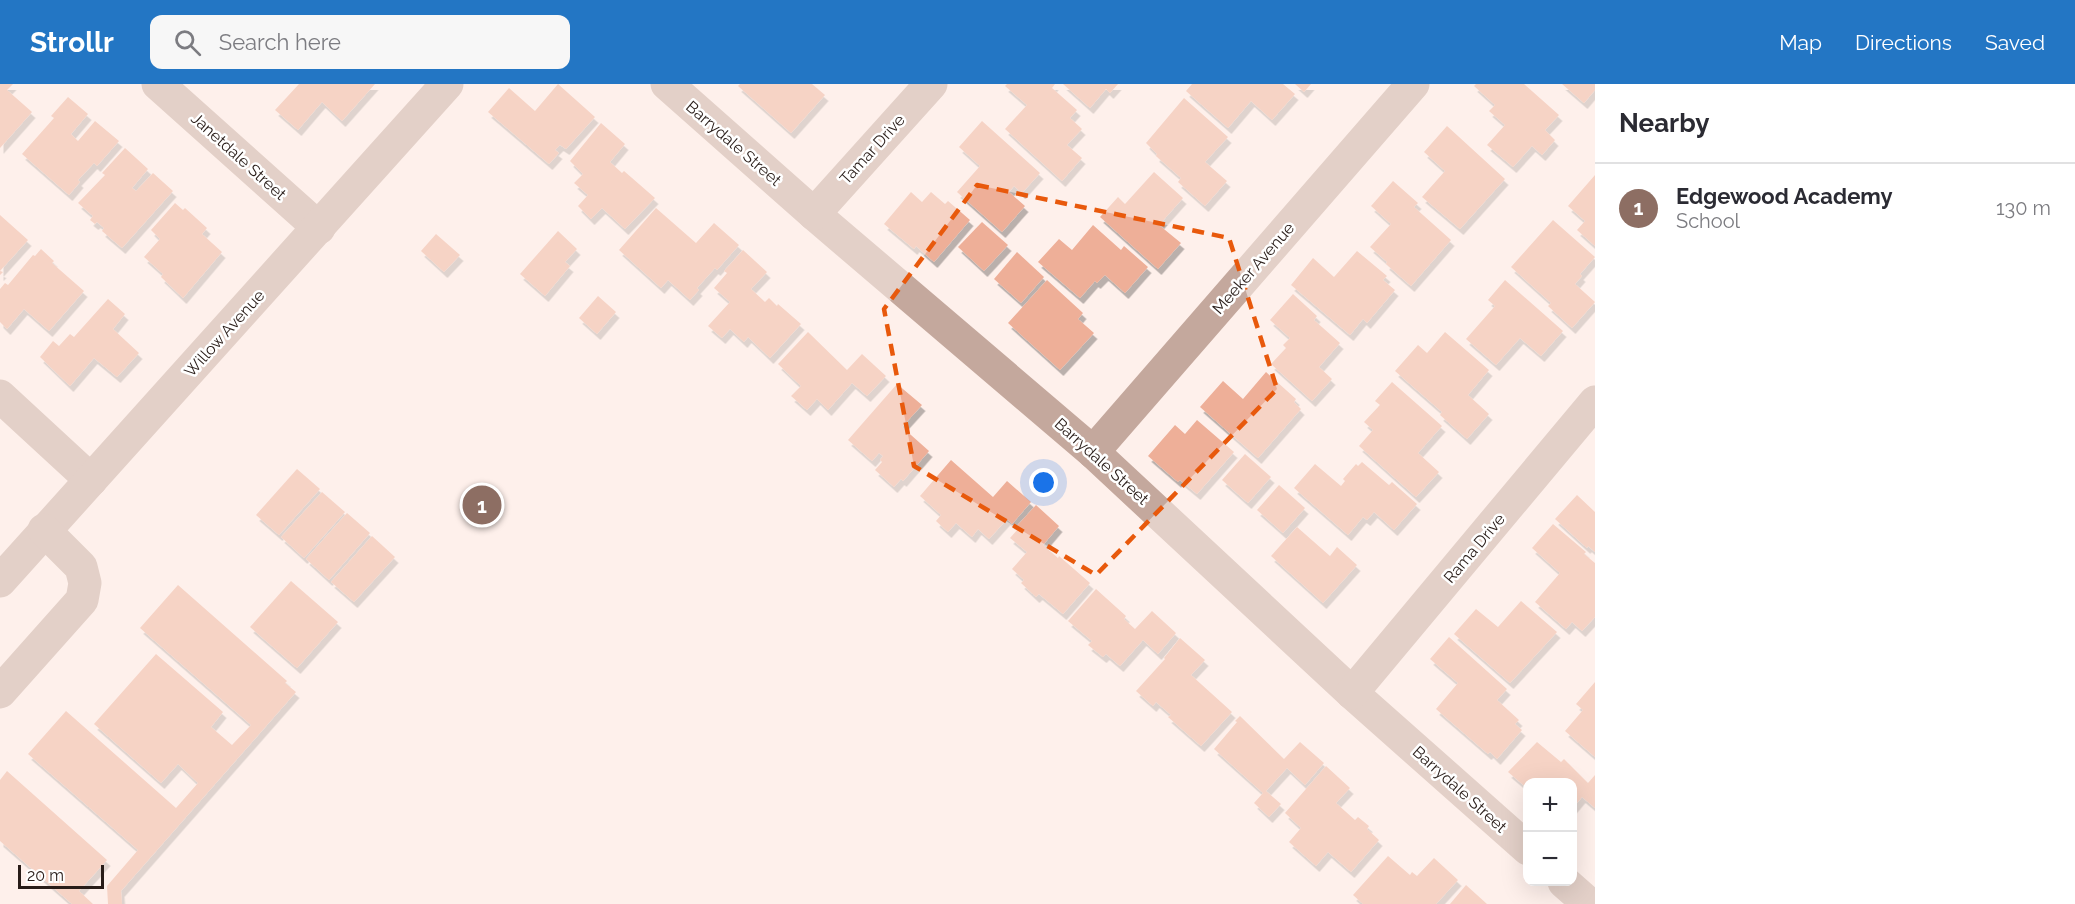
<!DOCTYPE html>
<meta charset="utf-8">
<style>
body{margin:0;font-family:Raleway,sans-serif;background:#f7f7f7;color:#2b2b33}
.controls{position:absolute;right:18px;bottom:18px;display:grid;overflow:hidden;border-radius:12px;box-shadow:0 6px 24px #0002}
.controls button{width:54px;height:54px;display:grid;place-items:center;padding:0;border:0;border-bottom:2px solid #e1e1e2;background:#fff;color:#2b2b33;font:30px sans-serif}
.scale{position:absolute;left:18px;bottom:15px;width:86px;box-sizing:border-box;padding-left:6px;border:3px solid #281c18;border-top:0;font-size:16px;line-height:21px;white-space:nowrap;color:#281c18;-webkit-text-stroke:4px #fff;paint-order:stroke}
.you{position:absolute;left:1044px;top:399px;width:21px;height:21px;margin:-15px;border:4px solid #fff;border-radius:50%;background:#1a73e8;box-shadow:0 0 0 9px #1a73e833}
.badge{display:grid;place-items:center;width:39px;height:39px;border-radius:50%;background:#2376c4;color:#fff;font-size:20px;font-weight:700}
.pin{position:absolute;translate:-50% -50%;border:3px solid #fff;box-shadow:0 2px 6px #0006}
.list{margin:0;padding:0;list-style:none}
h2{display:flex;justify-content:space-between;align-items:center;height:78px;margin:0;padding:0 24px;font-size:26px}
h2 small{font-size:20px;font-weight:400;color:#7c7c81}
.list li{display:grid;grid-template-columns:39px 1fr auto;gap:18px;align-items:center;box-sizing:border-box;height:90px;padding:0 24px;border-top:2px solid #e1e1e2}
.list b{display:block;font-size:22px;white-space:nowrap}
.list p{margin:0;font-size:20px;white-space:nowrap;color:#7c7c81}
.list em{font-size:20px;font-style:normal;color:#7c7c81}
.icon{flex:none;width:33px;height:33px;fill:none;stroke:currentColor;stroke-width:2;stroke-linecap:round;stroke-linejoin:round}
.map{position:relative;flex:none;width:1595px;height:820px;overflow:hidden}
header{display:flex;align-items:center;gap:36px;box-sizing:border-box;height:84px;padding:0 30px;background:#2376c4;color:#fff}
header strong{font-size:28px}
nav{display:flex;gap:33px;margin-inline-start:auto;font-size:21px}
.search{width:420px;height:54px;background:#f7f7f7;display:flex;align-items:center;gap:15px;box-sizing:border-box;padding:0 21px;border-radius:12px;color:#7c7c81;font-size:22px}
main{display:flex}
aside{flex:1;background:#fff}
.map>svg:first-child{display:block}
.building{fill:#eeaf98;filter:url(#shadow)}
.lines{fill:none;stroke-linecap:round;stroke-linejoin:round}
.minor{stroke:#c4a89d;stroke-width:33}
.marked{fill:none;stroke:#e8590c;stroke-width:4.5;stroke-dasharray:12 8;stroke-linejoin:round}
.labels{text-anchor:middle;stroke-width:5;stroke-linejoin:round;paint-order:stroke}
.street-label{font-size:16px;fill:#281c18;stroke:#fff}
</style>
<header>
<strong>Strollr</strong>
<div class="search"><svg class="icon" aria-label="search" viewBox="0 0 24 24"><circle cx="10" cy="10" r="6"/><path d="M15 15l6 6"/></svg>Search here</div>
<nav><a>Map</a><a>Directions</a><a>Saved</a></nav>
</header>
<main>
<div class="map">
<svg width="1595" height="820" viewBox="0 0 1595 820">
<defs>
<filter id="shadow"><feDropShadow dx="3.5" dy="6" stdDeviation="0" flood-color="#0004"/></filter>
</defs>
<rect width="100%" height="100%" fill="#fef0eb"/>
<!-- building -->
<g class="building">
<polygon points="0,0 13,0 7,6 32,28 0,64"/>
<polygon points="299,0 375,0 342,37 322,18 298,46 275,26"/>
<polygon points="558,0 595,33 566,65 560,61 555,66 559,69 549,80 488,28 509,4 535,27"/>
<polygon points="740,0 812,0 825,11 791,49 738,2"/>
<polygon points="1007,0 1055,0 1052,4 1077,26 1070,34 1082,45 1067,61 1082,74 1062,97 1005,45 1027,21 1005,2"/>
<polygon points="1063,0 1118,0 1110,9 1106,5 1090,24"/>
<polygon points="1192,0 1283,0 1295,10 1272,36 1251,17 1228,44 1186,7"/>
<polygon points="1295,0 1311,0 1304,8"/>
<polygon points="1476,0 1524,0 1559,31 1545,46 1555,56 1542,71 1532,62 1513,83 1487,61 1505,41 1489,27 1495,21 1474,2"/>
<polygon points="1562,0 1595,0 1595,6 1584,19"/>
<polygon points="68,13 88,30 71,50 78,57 95,37 119,57 97,82 94,79 78,96 80,98 69,111 22,70 54,34 51,32"/>
<polygon points="1184,14 1228,53 1205,78 1227,97 1205,122 1178,98 1181,94 1156,72 1157,70 1146,59"/>
<polygon points="982,37 1040,89 1022,109 1014,102 1009,108 1025,122 1002,148 957,108 980,82 959,63"/>
<polygon points="601,39 625,60 610,78 622,89 624,87 655,114 625,145 602,124 591,135 578,122 588,111 574,99 583,90 570,77"/>
<polygon points="1447,42 1505,95 1460,145 1422,113 1445,87 1424,68"/>
<polygon points="125,64 148,85 132,104 136,107 153,89 173,107 122,164 102,147 104,144 97,138 95,140 90,136 93,132 78,119 105,91 102,89"/>
<polygon points="1154,88 1183,114 1159,141 1181,159 1158,185 1100,133 1118,113 1125,120"/>
<polygon points="1595,91 1595,162 1577,146 1585,137 1568,122"/>
<polygon points="1393,97 1418,119 1414,123 1451,156 1411,202 1386,180 1387,178 1370,163 1391,140 1371,122"/>
<polygon points="911,108 922,118 931,108 945,120 948,117 970,136 934,178 916,162 914,165 884,140"/>
<polygon points="175,119 183,126 185,124 207,144 202,150 222,168 183,214 161,193 163,190 144,173 160,155 151,146"/>
<polygon points="656,124 696,159 714,139 739,161 717,186 715,184 697,204 699,206 690,216 668,196 661,204 619,166"/>
<polygon points="0,131 28,156 0,187 3,188 0,191"/>
<polygon points="1553,136 1595,173 1580,190 1582,192 1575,200 1595,218 1572,244 1548,222 1551,219 1511,183"/>
<polygon points="982,138 1008,161 984,187 958,163"/>
<polygon points="1093,141 1121,166 1124,162 1148,183 1125,209 1105,191 1097,199 1095,197 1080,214 1038,178 1059,155 1072,166"/>
<polygon points="558,147 577,165 565,178 570,182 545,212 520,190"/>
<polygon points="436,150 460,171 444,188 421,167"/>
<polygon points="41,165 54,177 52,179 84,207 49,247 24,225 7,245 0,238 0,205 5,199 8,201 33,171 35,172"/>
<polygon points="743,166 767,188 751,205 765,218 769,214 777,222 778,220 801,240 770,274 748,253 744,258 730,245 722,254 708,242 730,218 714,204 727,189 724,187"/>
<polygon points="1357,167 1387,192 1383,196 1395,206 1367,239 1363,235 1350,251 1291,201 1313,174 1334,193"/>
<polygon points="1017,168 1044,193 1021,219 994,195"/>
<polygon points="1047,196 1083,229 1078,235 1094,249 1060,286 1008,239"/>
<polygon points="1505,196 1563,247 1541,272 1520,254 1496,281 1466,255 1495,222 1488,216"/>
<polygon points="1293,210 1317,232 1314,236 1340,259 1319,283 1332,295 1312,317 1271,280 1286,264 1283,261 1290,254 1270,236"/>
<polygon points="598,212 616,228 597,250 579,234"/>
<polygon points="108,215 125,230 113,245 139,269 117,293 94,274 70,302 40,273 53,257 59,262 70,250 74,253"/>
<polygon points="808,248 847,286 862,270 886,292 867,312 852,299 828,326 817,315 807,326 791,312 801,302 778,280"/>
<polygon points="1445,248 1489,286 1468,311 1489,330 1467,355 1440,331 1442,328 1395,287 1418,261 1427,269"/>
<polygon points="1266,288 1296,315 1294,318 1301,325 1258,374 1200,323 1223,297 1243,315"/>
<polygon points="1392,298 1442,342 1418,369 1439,388 1416,413 1359,362 1373,346 1364,338 1380,321 1375,317"/>
<polygon points="897,300 922,321 902,343 929,367 903,397 901,395 894,403 875,386 882,378 880,376 883,372 879,369 872,377 848,356"/>
<polygon points="1197,336 1234,368 1197,410 1180,396 1178,398 1148,372 1175,341 1185,350"/>
<polygon points="1245,370 1271,393 1248,419 1222,396"/>
<polygon points="951,376 993,413 1007,397 1031,418 1012,440 1007,435 989,455 978,445 972,453 956,439 948,448 936,437 941,431 920,412"/>
<polygon points="1362,378 1389,401 1392,398 1417,420 1394,446 1374,428 1367,436 1363,433 1348,451 1294,404 1315,380 1341,402 1345,397 1343,395 1356,380 1358,382"/>
<polygon points="297,385 320,405 279,451 256,431"/>
<polygon points="1279,401 1305,424 1283,449 1257,426"/>
<polygon points="322,408 345,428 304,474 281,453"/>
<polygon points="1577,411 1595,428 1595,468 1588,462 1587,464 1555,435"/>
<polygon points="1036,421 1059,442 1043,461 1058,474 1059,472 1090,499 1063,530 1039,510 1036,513 1021,499 1024,496 1012,485 1027,468 1010,454 1018,445 1016,443"/>
<polygon points="347,429 370,449 329,496 306,475"/>
<polygon points="1553,440 1586,468 1584,470 1595,479 1595,533 1582,547 1572,538 1566,545 1535,518 1560,489 1532,464"/>
<polygon points="1297,443 1330,472 1337,463 1357,481 1323,519 1271,472"/>
<polygon points="372,452 395,473 354,518 331,498"/>
<polygon points="291,497 338,538 297,584 250,543"/>
<polygon points="178,501 287,597 285,599 296,608 121,807 122,820 108,820 107,802 138,766 28,670 66,627 176,724 198,699 178,680 161,699 94,640 156,570 223,628 211,643 232,661 251,641 140,544"/>
<polygon points="1096,505 1126,532 1124,535 1135,545 1152,527 1176,549 1158,570 1143,556 1120,582 1106,570 1103,573 1088,561 1092,557 1068,537"/>
<polygon points="1521,517 1557,548 1510,599 1454,550 1476,525 1498,543"/>
<polygon points="1449,553 1507,605 1497,616 1519,636 1515,640 1522,646 1497,675 1490,668 1488,670 1436,625 1458,599 1430,575"/>
<polygon points="1180,554 1205,576 1191,591 1232,628 1201,662 1168,633 1171,631 1156,618 1153,622 1136,607 1165,575 1164,574"/>
<polygon points="1595,598 1595,673 1565,647 1583,626 1576,620"/>
<polygon points="1240,632 1284,675 1300,658 1324,679 1305,701 1287,684 1266,707 1281,720 1269,733 1254,719 1263,709 1214,665 1237,638 1235,637"/>
<polygon points="1537,658 1561,678 1564,675 1588,699 1595,691 1595,724 1582,713 1572,725 1572,698 1528,698 1528,705 1508,688"/>
<polygon points="1326,682 1350,704 1336,719 1355,736 1358,733 1369,742 1367,745 1379,756 1351,788 1328,768 1316,782 1289,758 1301,744 1285,729"/>
<polygon points="7,687 107,776 79,807 93,820 72,820 0,757 0,696"/>
<polygon points="1388,772 1410,791 1412,788 1417,792 1434,774 1458,796 1436,820 1363,820 1353,811"/>
<polygon points="1466,801 1487,820 1450,820"/>
</g>
<g class="lines">
<!-- minor -->
<g class="minor">
<polyline points="158,0 319,144"/>
<polyline points="667,0 814,130 1093,368 1352,609 1528,765"/>
<polyline points="814,130 931,0"/>
<polyline points="0,312 91,396"/>
<polyline points="1093,368 1413,0"/>
<polyline points="0,497 447,0"/>
<polyline points="0,608 82,516 85,499 81,483 44,446"/>
<polyline points="1352,609 1595,318"/>
<polyline points="1564,798 1589,820"/>
</g>
</g>
<!-- marked area -->
<path d="M0 0H1595V820H0ZM 977,101 L 1229,154 L 1277,305 L 1096,491 L 914,382 L 884,225 Z" fill="#fef0eb" fill-opacity=".55" fill-rule="evenodd"/>
<path class="marked" d="M 977,101 L 1229,154 L 1277,305 L 1096,491 L 914,382 L 884,225 Z"/>
<g class="labels">
<!-- street labels -->
<g class="street-label">
<text transform="translate(734 59) rotate(41)" y="6">Barrydale Street</text>
<text transform="translate(872 65) rotate(-48)" y="6">Tamar Drive</text>
<text transform="translate(239 72) rotate(42)" y="6">Janetdale Street</text>
<text transform="translate(1253 184) rotate(-49)" y="6">Meeker Avenue</text>
<text transform="translate(224 249) rotate(-48)" y="6">Willow Avenue</text>
<text transform="translate(1102 377) rotate(42)" y="6">Barrydale Street</text>
<text transform="translate(1474 464) rotate(-50)" y="6">Rama Drive</text>
<text transform="translate(1460 705) rotate(42)" y="6">Barrydale Street</text>
</g>
</g>
</svg>
<div class="controls">
<button>+</button>
<button>−</button>
</div>
<div class="scale">20 m</div>
<div class="you"></div>
<div class="pin badge" style="left:482px;top:421px;background:#8d6e63">1</div>
</div>
<aside>
<h2>Nearby<small></small></h2>
<ul class="list">
<li><span class="badge" style="background:#8d6e63">1</span><div><b>Edgewood Academy</b><p>School</p></div><em>130 m</em></li>
</ul>
</aside>
</main>
